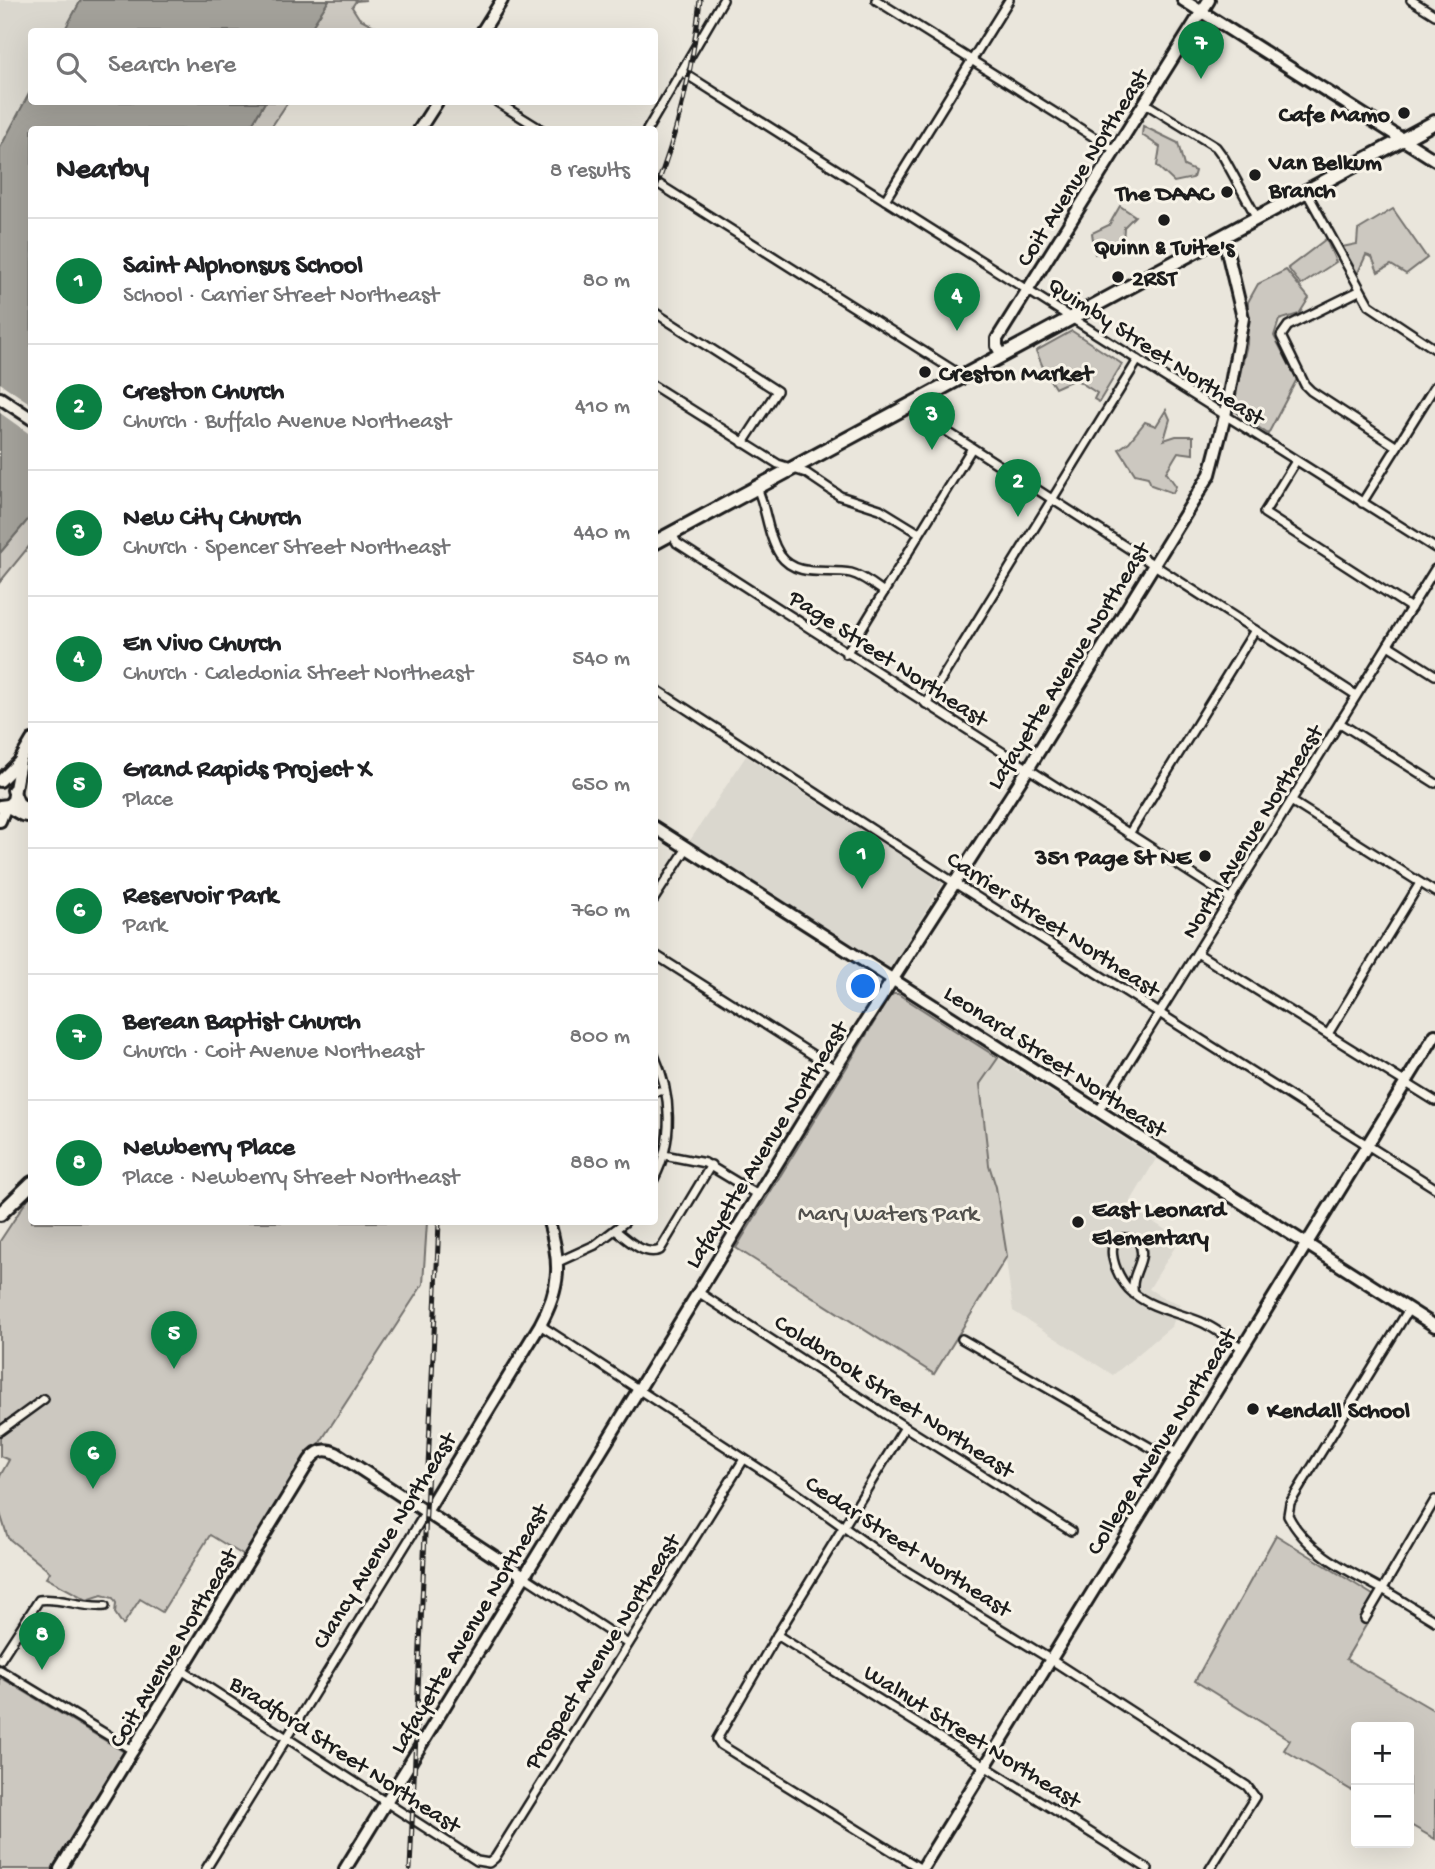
<!DOCTYPE html>
<meta charset="utf-8">
<style>
body{margin:0;font-family:"Gochi Hand",sans-serif;background:#f6f6f6;color:#202124}
.controls{position:absolute;right:21px;bottom:21px;display:grid;overflow:hidden;border-radius:7px;box-shadow:0 7px 28px #0002}
.controls button{width:63px;height:63px;display:grid;place-items:center;padding:0;border:0;border-bottom:2px solid #e0e0e0;background:#fff;color:#202124;font:35px sans-serif}
.you{position:absolute;left:864px;top:987px;width:24px;height:24px;margin:-18px;border:5px solid #fff;border-radius:50%;background:#1a73e8;box-shadow:0 0 0 10px #1a73e833}
.badge{display:grid;place-items:center;width:46px;height:46px;border-radius:50%;background:#0b8043;color:#fff;font-size:23px;font-weight:700}
.pin{position:absolute;translate:-50% -58px;filter:drop-shadow(0 2px 4px #0008)}
.pin::after{content:'';position:absolute;top:37px;width:24px;height:21px;background:inherit;clip-path:polygon(0 0,100% 0,50% 100%)}
.list{margin:0;padding:0;list-style:none}
h2{display:flex;justify-content:space-between;align-items:center;height:91px;margin:0;padding:0 28px;font-size:30px}
h2 small{font-size:23px;font-weight:400;color:#757577}
.list li{display:grid;grid-template-columns:46px 1fr auto;gap:21px;align-items:center;box-sizing:border-box;height:126px;padding:0 28px;border-top:2px solid #e0e0e0}
.list b{display:block;font-size:26px;white-space:nowrap}
.list p{margin:0;font-size:23px;white-space:nowrap;color:#757577}
.list em{font-size:23px;font-style:normal;color:#757577}
.icon{flex:none;width:38px;height:38px;fill:none;stroke:currentColor;stroke-width:2;stroke-linecap:round;stroke-linejoin:round}
.map{position:relative;flex:none;width:1435px;height:1869px;overflow:hidden}
.search{position:absolute;background:#fff;box-shadow:0 7px 28px #0002;left:28px;top:28px;width:630px;height:77px;display:flex;align-items:center;gap:18px;box-sizing:border-box;padding:0 24px;border-radius:7px;color:#757577;font-size:26px}
.panel{position:absolute;background:#fff;box-shadow:0 7px 28px #0002;left:28px;top:126px;width:630px;height:1099px;border-radius:7px}
.map>svg:first-child{display:block}
.built{fill:#dad7ce}
.green{fill:#ccc8c0;stroke:#74726e;stroke-width:2}
.water{fill:#a3a19a;stroke:#6d6c68;stroke-width:2}
.pier{fill:#eae6dc}
.lines{fill:none;stroke-linecap:round;stroke-linejoin:round}
.street-casing{stroke:#1c1c1c;stroke-width:12}
.secondary-casing{stroke:#1c1c1c;stroke-width:16}
.primary-casing{stroke:#1c1c1c;stroke-width:18}
.street{stroke:#f7f3e8;stroke-width:7}
.secondary{stroke:#f7f3e8;stroke-width:10}
.primary{stroke:#f7f3e8;stroke-width:12}
.rail-casing{stroke:#1c1c1c;stroke-width:5}
.rail{stroke:#f7f3e8;stroke-width:2.5;stroke-dasharray:8;stroke-linecap:butt}
.poi-dot{fill:#1c1c1c;stroke:#f7f3e8;stroke-width:2.5}
.labels{text-anchor:middle;stroke-width:6;stroke-linejoin:round;paint-order:stroke}
.poi-label{font-size:24px;font-weight:bold;fill:#1c1c1c;stroke:#f7f3e8;text-anchor:start}
.street-label{font-size:24px;fill:#1c1c1c;stroke:#f7f3e8}
.park-label{font-size:24px;fill:#51504d;stroke:#f7f3e8}
</style>
<div class="map">
<svg width="1435" height="1869" viewBox="0 0 1435 1869">
<rect width="100%" height="100%" fill="#eae6dc"/>
<filter id="ink" filterUnits="userSpaceOnUse"><feTurbulence type="fractalNoise" baseFrequency=".0143" numOctaves="2"/><feDisplacementMap in="SourceGraphic" scale="14" xChannelSelector="R" yChannelSelector="G"/><feConvolveMatrix kernelMatrix="1 2 1 2 8 2 1 2 1" color-interpolation-filters="sRGB"/></filter>
<g filter="url(#ink)">
<!-- built -->
<g class="built">
<polygon points="0,0 81,0 64,31 32,32 31,90 0,148"/>
<polygon points="746,756 943,883 890,969 689,842"/>
<polygon points="998,1058 1156,1159 1128,1206 1180,1239 1149,1289 1164,1298 1180,1304 1172,1326 1113,1375 1013,1311 996,1187 989,1165 980,1084"/>
</g>
<!-- green -->
<g class="green">
<polygon points="329,0 366,0 356,1 352,7 359,18 383,31 309,31"/>
<polygon points="265,102 288,102 270,129 249,130"/>
<polygon points="1143,126 1178,143 1184,166 1195,171 1193,178 1174,182 1157,166 1160,147 1142,135"/>
<polygon points="1120,206 1135,216 1124,227 1123,244 1095,254 1092,233 1109,225"/>
<polygon points="1393,209 1427,258 1406,274 1391,265 1378,272 1372,257 1366,255 1356,277 1342,247 1357,244 1358,230"/>
<polygon points="1326,239 1336,262 1301,285 1288,268"/>
<polygon points="1286,270 1309,298 1299,314 1279,320 1274,336 1297,379 1268,434 1232,409 1247,344 1248,302 1258,284"/>
<polygon points="1072,331 1122,364 1099,402 1094,399 1097,393 1075,379 1055,388 1045,372 1036,351"/>
<polygon points="1166,410 1170,419 1164,440 1176,436 1193,436 1193,454 1178,452 1166,472 1176,486 1173,493 1151,485 1148,477 1135,474 1119,449 1129,442 1145,422 1156,426"/>
<polygon points="31,516 31,544 0,582 0,553"/>
<polygon points="898,994 998,1058 980,1084 989,1165 996,1187 1007,1256 934,1374 736,1248 889,998 893,994"/>
<polygon points="31,1194 32,1222 427,1222 423,1284 319,1444 312,1449 246,1557 210,1535 162,1612 140,1599 123,1625 115,1613 116,1603 113,1598 102,1595 87,1600 46,1578 50,1572 8,1538 0,1513 0,1476 9,1460 0,1456 0,1241"/>
<polygon points="1276,1535 1381,1600 1346,1659 1435,1711 1435,1839 1409,1824 1409,1727 1356,1727 1356,1793 1284,1750 1290,1740 1195,1681"/>
<polygon points="0,1677 124,1752 52,1869 0,1869"/>
</g>
<!-- water -->
<g class="water">
<polygon points="81,0 329,0 309,31 64,31"/>
<polygon points="31,90 32,102 265,102 249,129 32,130 31,516 0,553 0,148"/>
</g>
<!-- pier -->
<polygon class="pier" points="0,383 31,404 31,435 0,413"/>
<g class="lines">
<defs>
<g id="street">
<polyline points="876,0 1116,151"/>
<polyline points="1411,0 1435,15"/>
<polyline points="681,71 1435,548"/>
<polyline points="497,102 542,130"/>
<polyline points="1146,104 1216,147 1224,158 1257,218"/>
<polyline points="647,130 723,0"/>
<polyline points="654,181 953,370 958,379"/>
<polyline points="1306,191 1369,305 1435,349"/>
<polyline points="885,200 1009,0"/>
<polyline points="1359,291 1288,326 1281,336 1305,385 1311,391 1397,447"/>
<polyline points="654,312 777,391 743,443"/>
<polyline points="654,386 778,464 806,473 840,496 880,509 919,533"/>
<polyline points="912,404 923,416 1356,695"/>
<polyline points="1296,461 1264,513 1411,608"/>
<path d="M 757,488 C 767,509 767,535 780,555 C 797,579 828,568 851,573 C 863,576 874,585 884,592"/>
<polyline points="1362,503 1435,386"/>
<polyline points="672,534 677,543 1231,899"/>
<polyline points="1388,645 1435,675"/>
<polyline points="846,654 972,448"/>
<polyline points="654,688 961,887 1435,1188"/>
<polyline points="926,704 1138,360"/>
<polyline points="1340,723 1435,783"/>
<polyline points="1291,801 1435,892"/>
<polyline points="1129,834 1255,630"/>
<polyline points="654,899 687,848"/>
<polyline points="1197,953 1435,1101"/>
<polyline points="654,954 835,1069"/>
<polyline points="1328,1034 1420,883"/>
<path d="M 654,1055 C 672,1094 674,1141 654,1179"/>
<polyline points="654,1092 665,1090"/>
<polyline points="1098,1112 1435,569"/>
<polyline points="664,1155 705,1163 758,1195"/>
<path d="M 615,1230 C 627,1239 644,1257 660,1250 L 711,1165"/>
<polyline points="558,1262 595,1245 625,1222"/>
<polyline points="698,1292 905,1427 1071,1531"/>
<path d="M 1134,1294 C 1128,1274 1150,1259 1138,1241 C 1097,1225 1113,1276 1132,1292 C 1152,1309 1177,1312 1201,1322 C 1215,1328 1229,1339 1242,1348"/>
<path d="M 1409,1309 L 1290,1503 L 1288,1515 C 1306,1552 1350,1572 1384,1590 C 1401,1600 1418,1611 1435,1621"/>
<polyline points="540,1325 795,1492 895,1564 1050,1659 1247,1786 1255,1797 1210,1869"/>
<polyline points="962,1339 1153,1449 1164,1445 1178,1452"/>
<polyline points="905,1427 777,1635 717,1739 721,1745 921,1869"/>
<polyline points="0,1431 44,1399"/>
<polyline points="524,1576 628,1644"/>
<polyline points="1365,1619 1435,1500"/>
<polyline points="777,1635 1148,1869"/>
<path d="M 0,1660 L 39,1600 C 60,1597 81,1608 105,1606"/>
<polyline points="0,1670 134,1751"/>
<polyline points="183,1671 477,1861 489,1863 495,1858 744,1459"/>
<polyline points="206,1869 426,1512"/>
</g>
<g id="secondary">
<polyline points="1183,0 1435,160"/>
<polyline points="482,32 502,0"/>
<polyline points="419,130 437,102"/>
<polyline points="1002,356 997,346 997,339 1209,0"/>
<polyline points="0,398 32,419"/>
<polyline points="0,781 19,762 32,740"/>
<polyline points="13,790 18,802 32,816"/>
<polyline points="0,806 8,805 13,800 20,761"/>
<polyline points="0,821 6,806 22,815 32,817"/>
<polyline points="654,827 1435,1326"/>
<path d="M 426,1512 L 540,1325 C 561,1287 561,1262 549,1222"/>
<path d="M 60,1869 L 310,1460 C 317,1450 325,1448 336,1453 L 524,1576"/>
<polyline points="345,1869 835,1069 1028,769 1210,474 1225,416 1243,318 1226,247 1221,238"/>
<polyline points="922,1869 1435,1035"/>
</g>
<g id="primary">
<polyline points="654,543 1435,122"/>
<polyline points="0,1214 32,1183"/>
</g>
</defs>
<!-- street casing -->
<use href="#street" class="street-casing"/>
<!-- secondary casing -->
<use href="#secondary" class="secondary-casing"/>
<!-- primary casing -->
<use href="#primary" class="primary-casing"/>
<!-- street -->
<use href="#street" class="street"/>
<!-- secondary -->
<use href="#secondary" class="secondary"/>
<!-- primary -->
<use href="#primary" class="primary"/>
<defs>
<g id="rail">
<path d="M 654,193 C 679,131 693,66 700,0"/>
<polyline points="410,1869 439,1222"/>
</g>
</defs>
<!-- rail casing -->
<use href="#rail" class="rail-casing"/>
<!-- rail -->
<use href="#rail" class="rail"/>
</g>
</g>
<!-- markers -->
<g class="poi-dot">
<circle cx="1404" cy="113" r="7"/>
<circle cx="1255" cy="175" r="7"/>
<circle cx="1227" cy="192" r="7"/>
<circle cx="1164" cy="220" r="7"/>
<circle cx="1118" cy="277" r="7"/>
<circle cx="925" cy="372" r="7"/>
<circle cx="1205" cy="856" r="7"/>
<circle cx="1078" cy="1222" r="7"/>
<circle cx="1253" cy="1409" r="7"/>
</g>
<g class="labels">
<!-- poi labels -->
<g class="poi-label">
<text x="1390" y="121" text-anchor="end">Cafe Mamo</text>
<text x="1269" y="169">Van Belkum<tspan x="1269" dy="28">Branch</tspan></text>
<text x="1213" y="200" text-anchor="end">The DAAC</text>
<text x="1164" y="254" text-anchor="middle">Quinn &amp; Tuite's</text>
<text x="1132" y="285">2RST</text>
<text x="939" y="380">Creston Market</text>
<text x="1191" y="864" text-anchor="end">351 Page St NE</text>
<text x="1092" y="1216">East Leonard<tspan x="1092" dy="28">Elementary</tspan></text>
<text x="1267" y="1417">Kendall School</text>
</g>
<!-- street labels -->
<g class="street-label">
<text transform="translate(1081 167) rotate(-58)" y="8">Coit Avenue Northeast</text>
<text transform="translate(1157 350) rotate(33)" y="8">Quimby Street Northeast</text>
<text transform="translate(889 657) rotate(33)" y="8">Page Street Northeast</text>
<text transform="translate(1067 665) rotate(-58)" y="8">Lafayette Avenue Northeast</text>
<text transform="translate(1251 831) rotate(-58)" y="8">North Avenue Northeast</text>
<text transform="translate(1054 923) rotate(33)" y="8">Carrier Street Northeast</text>
<text transform="translate(1056 1060) rotate(33)" y="8">Leonard Street Northeast</text>
<text transform="translate(765 1144) rotate(-58)" y="8">Lafayette Avenue Northeast</text>
<text transform="translate(895 1395) rotate(33)" y="8">Coldbrook Street Northeast</text>
<text transform="translate(1160 1441) rotate(-58)" y="8">College Avenue Northeast</text>
<text transform="translate(383 1540) rotate(-58)" y="8">Clancy Avenue Northeast</text>
<text transform="translate(909 1545) rotate(33)" y="8">Cedar Street Northeast</text>
<text transform="translate(468 1628) rotate(-59)" y="8">Lafayette Avenue Northeast</text>
<text transform="translate(172 1647) rotate(-59)" y="8">Coit Avenue Northeast</text>
<text transform="translate(601 1651) rotate(-58)" y="8">Prospect Avenue Northeast</text>
<text transform="translate(973 1735) rotate(32)" y="8">Walnut Street Northeast</text>
<text transform="translate(346 1753) rotate(33)" y="8">Bradford Street Northeast</text>
</g>
<!-- park labels -->
<g class="park-label">
<text x="888" y="1220">Mary Waters Park</text>
</g>
</g>
</svg>
<div class="controls">
<button>+</button>
<button>−</button>
</div>
<div class="you"></div>
<div class="pin badge" style="left:862px;top:889px">1</div>
<div class="pin badge" style="left:1018px;top:517px">2</div>
<div class="pin badge" style="left:932px;top:450px">3</div>
<div class="pin badge" style="left:957px;top:331px">4</div>
<div class="pin badge" style="left:174px;top:1369px">5</div>
<div class="pin badge" style="left:93px;top:1489px">6</div>
<div class="pin badge" style="left:1201px;top:79px">7</div>
<div class="pin badge" style="left:42px;top:1670px">8</div>
<div class="search"><svg class="icon" aria-label="search" viewBox="0 0 24 24"><circle cx="10" cy="10" r="6"/><path d="M15 15l6 6"/></svg>Search here</div>
<section class="panel">
<h2>Nearby<small>8 results</small></h2>
<ul class="list">
<li><span class="badge">1</span><div><b>Saint Alphonsus School</b><p>School · Carrier Street Northeast</p></div><em>80 m</em></li>
<li><span class="badge">2</span><div><b>Creston Church</b><p>Church · Buffalo Avenue Northeast</p></div><em>410 m</em></li>
<li><span class="badge">3</span><div><b>New City Church</b><p>Church · Spencer Street Northeast</p></div><em>440 m</em></li>
<li><span class="badge">4</span><div><b>En Vivo Church</b><p>Church · Caledonia Street Northeast</p></div><em>540 m</em></li>
<li><span class="badge">5</span><div><b>Grand Rapids Project X</b><p>Place</p></div><em>650 m</em></li>
<li><span class="badge">6</span><div><b>Reservoir Park</b><p>Park</p></div><em>760 m</em></li>
<li><span class="badge">7</span><div><b>Berean Baptist Church</b><p>Church · Coit Avenue Northeast</p></div><em>800 m</em></li>
<li><span class="badge">8</span><div><b>Newberry Place</b><p>Place · Newberry Street Northeast</p></div><em>880 m</em></li>
</ul>
</section>
</div>
